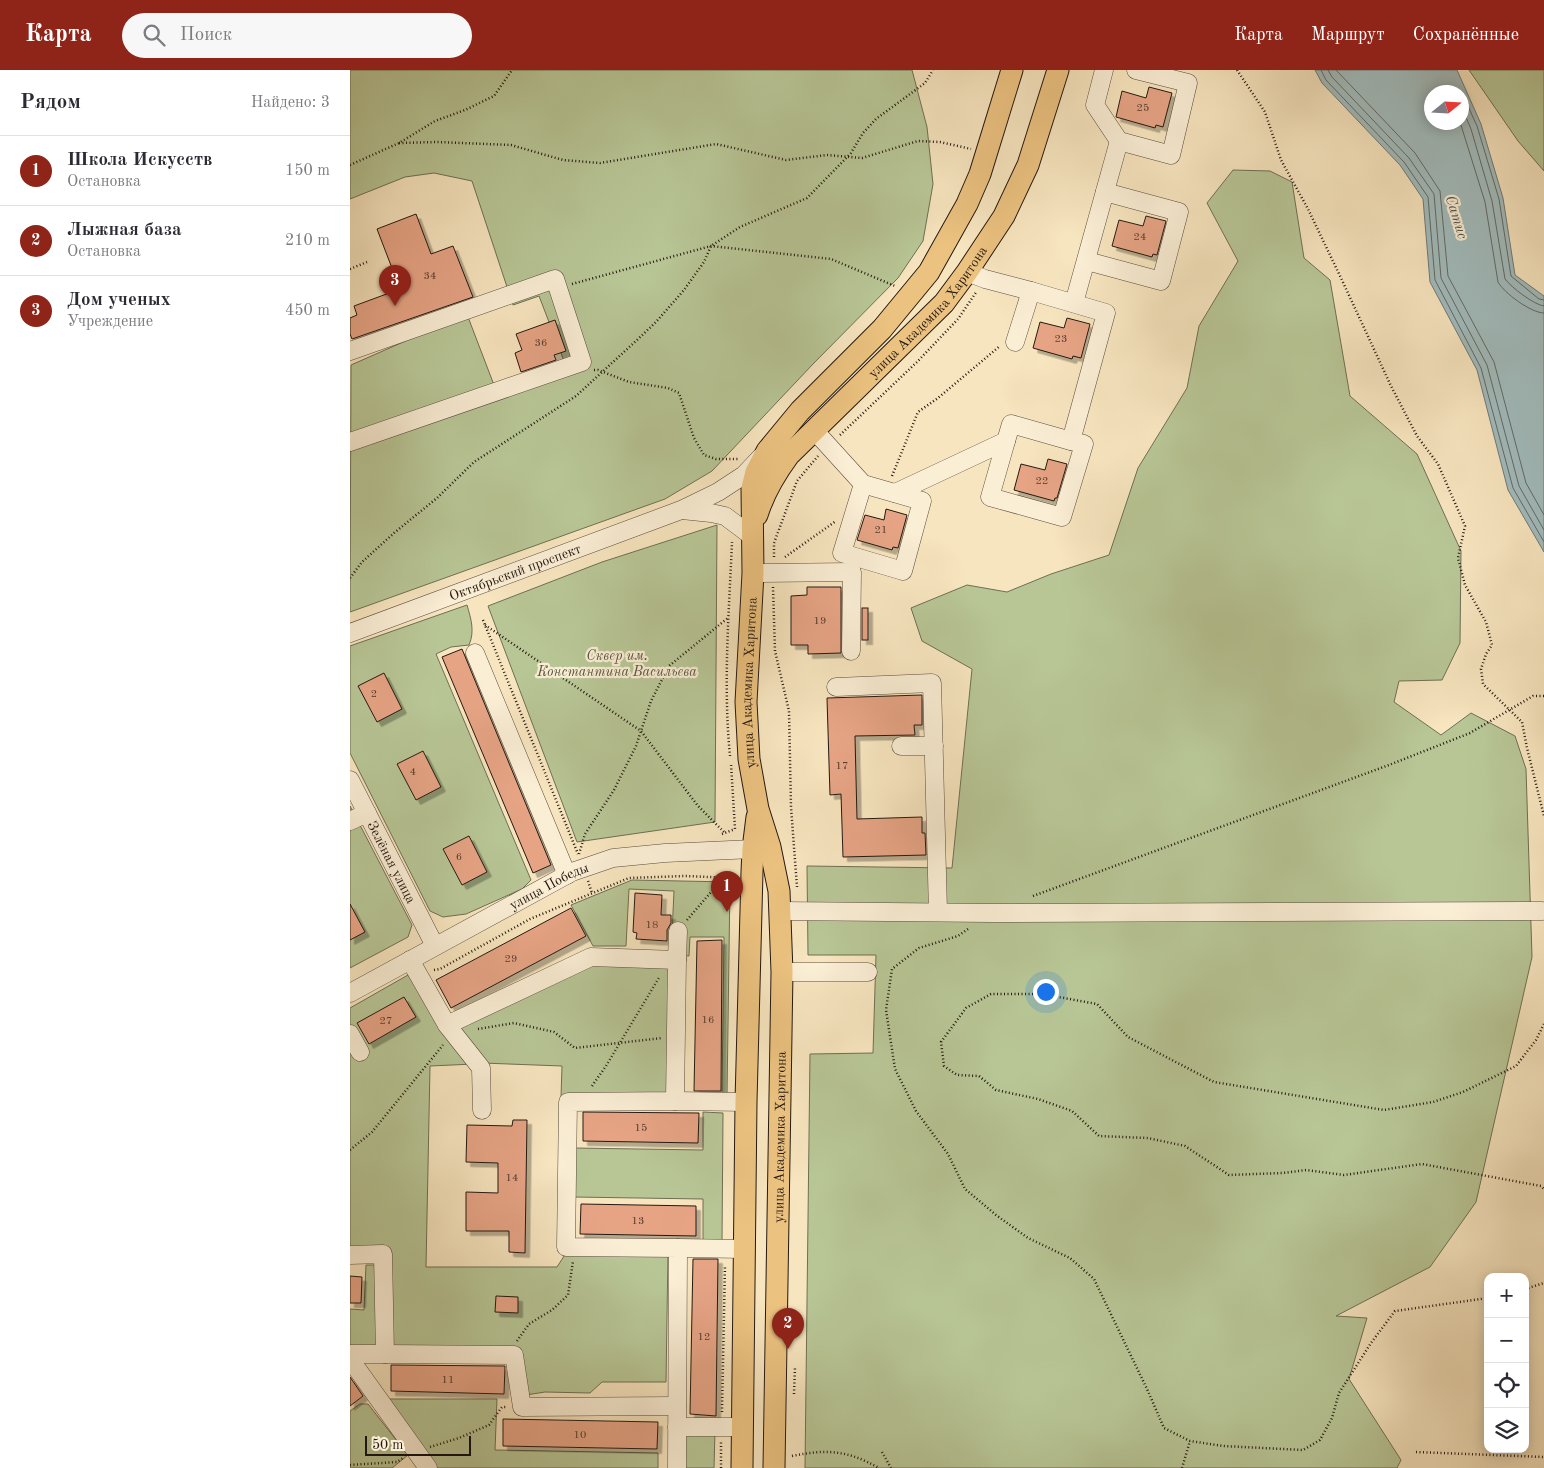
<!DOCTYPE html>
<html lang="ru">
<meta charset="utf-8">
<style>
body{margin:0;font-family:"Old Standard TT",serif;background:#f7f7f7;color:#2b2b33}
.controls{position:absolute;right:15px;bottom:15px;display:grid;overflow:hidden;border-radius:10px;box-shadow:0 2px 12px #0003}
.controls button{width:45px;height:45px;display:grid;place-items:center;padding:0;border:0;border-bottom:1px solid #e1e1e2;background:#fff;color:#2b2b33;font:25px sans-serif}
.compass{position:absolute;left:1074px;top:15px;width:45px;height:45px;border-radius:50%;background:#fff;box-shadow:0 2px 12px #0003;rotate:72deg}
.scale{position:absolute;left:15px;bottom:12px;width:106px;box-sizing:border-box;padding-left:5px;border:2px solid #241810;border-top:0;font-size:14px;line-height:18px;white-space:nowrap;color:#241810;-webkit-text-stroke:4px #faeed5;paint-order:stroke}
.you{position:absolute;left:695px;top:921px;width:18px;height:18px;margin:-12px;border:4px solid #fff;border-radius:50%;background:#1a73e8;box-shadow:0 0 0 8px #1a73e833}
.badge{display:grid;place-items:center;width:32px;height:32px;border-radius:50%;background:#8f2418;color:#fff;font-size:16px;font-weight:700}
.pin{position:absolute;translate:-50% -41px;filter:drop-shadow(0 1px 2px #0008)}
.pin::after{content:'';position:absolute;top:26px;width:18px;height:15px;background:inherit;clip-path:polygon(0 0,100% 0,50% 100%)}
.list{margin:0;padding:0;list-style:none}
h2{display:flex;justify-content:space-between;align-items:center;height:65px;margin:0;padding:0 20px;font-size:21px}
h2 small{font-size:16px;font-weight:400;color:#7c7c81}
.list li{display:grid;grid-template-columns:32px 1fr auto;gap:15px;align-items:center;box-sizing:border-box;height:70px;padding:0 20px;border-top:1px solid #e1e1e2}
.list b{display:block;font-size:19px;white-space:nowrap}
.list p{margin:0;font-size:16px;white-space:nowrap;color:#7c7c81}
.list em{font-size:16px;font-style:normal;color:#7c7c81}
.icon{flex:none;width:28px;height:28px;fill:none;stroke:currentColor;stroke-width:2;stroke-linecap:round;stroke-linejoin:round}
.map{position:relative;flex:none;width:1194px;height:1398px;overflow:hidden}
header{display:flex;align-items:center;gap:30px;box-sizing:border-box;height:70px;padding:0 25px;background:#8f2418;color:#fff}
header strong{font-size:24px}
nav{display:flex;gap:28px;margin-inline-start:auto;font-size:18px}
.search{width:350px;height:45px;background:#f7f7f7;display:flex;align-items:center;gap:12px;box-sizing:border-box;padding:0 18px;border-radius:28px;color:#7c7c81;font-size:19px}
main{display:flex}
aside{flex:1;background:#fff}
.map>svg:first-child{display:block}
.green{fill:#b8c696;stroke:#6e6f53}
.water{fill:#a2bcbd;stroke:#707a78;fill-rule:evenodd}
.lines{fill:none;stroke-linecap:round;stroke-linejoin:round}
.shore{stroke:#636a66;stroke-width:1}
.building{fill:#e6a485;stroke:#241810;filter:url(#shadow)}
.minor-casing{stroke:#594b3c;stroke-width:19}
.major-casing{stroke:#241810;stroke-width:23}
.path{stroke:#241810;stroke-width:2.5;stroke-dasharray:1 2.5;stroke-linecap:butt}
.minor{stroke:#faeed5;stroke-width:18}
.major{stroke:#ecc280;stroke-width:21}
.labels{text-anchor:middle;stroke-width:4.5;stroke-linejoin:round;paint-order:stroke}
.number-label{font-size:11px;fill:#543b2d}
.street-label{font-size:14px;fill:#241810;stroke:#faeed5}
.park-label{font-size:14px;font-style:italic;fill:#58553f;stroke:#faeed5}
.water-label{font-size:15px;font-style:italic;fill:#50514d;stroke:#faeed5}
</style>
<header>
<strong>Карта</strong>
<div class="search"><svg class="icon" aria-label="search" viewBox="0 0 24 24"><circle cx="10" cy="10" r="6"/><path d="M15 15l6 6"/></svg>Поиск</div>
<nav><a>Карта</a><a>Маршрут</a><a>Сохранённые</a></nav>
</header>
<main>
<aside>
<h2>Рядом<small>Найдено: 3</small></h2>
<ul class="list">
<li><span class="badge">1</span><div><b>Школа Искусств</b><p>Остановка</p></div><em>150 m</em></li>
<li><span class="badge">2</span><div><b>Лыжная база</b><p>Остановка</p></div><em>210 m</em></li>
<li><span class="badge">3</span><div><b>Дом ученых</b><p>Учреждение</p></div><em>450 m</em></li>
</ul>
</aside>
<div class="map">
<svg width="1194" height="1398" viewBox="0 0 1194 1398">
<defs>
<filter id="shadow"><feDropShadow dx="4.5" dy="4.5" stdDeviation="0" flood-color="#0004"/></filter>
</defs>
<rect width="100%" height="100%" fill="#f7e5bf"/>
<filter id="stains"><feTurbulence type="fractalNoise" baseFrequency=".004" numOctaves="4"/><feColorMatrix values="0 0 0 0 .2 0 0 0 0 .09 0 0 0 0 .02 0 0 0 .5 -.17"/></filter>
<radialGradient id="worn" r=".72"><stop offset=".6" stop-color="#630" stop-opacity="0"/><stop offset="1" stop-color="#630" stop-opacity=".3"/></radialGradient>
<!-- green -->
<g class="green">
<polygon points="0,0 562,0 577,57 583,114 573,171 548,208 463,294 362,401 315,429 0,542 1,295 85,258 118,247 144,315 214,291 189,226 163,235 122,111 84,103 55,107 0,129"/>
<polygon points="1119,0 1194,0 1194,101 1168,71"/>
<polygon points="883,100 920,101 942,112 954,188 980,210 1000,326 1067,384 1111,481 1110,573 1092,610 1049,611 1044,632 1091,665 1121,643 1165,666 1176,699 1182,887 1126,1132 1080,1197 986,1246 1017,1248 999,1309 1051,1390 1047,1398 455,1398 460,984 523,983 526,885 458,885 457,796 602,798 622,599 572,571 561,538 617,515 657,522 701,504 759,485 788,398 837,318 849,256 888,191 857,133"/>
<polygon points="367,455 365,752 227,772 138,536 252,492"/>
<path d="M 117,535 C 121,549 125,561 119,575 L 101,577 L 86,584 L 181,810 L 172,819 L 116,844 L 93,847 L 80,841 L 0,683 L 0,576 Z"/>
<polygon points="0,736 62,855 58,867 0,898"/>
<polygon points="282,810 380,812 377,1027 372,1027 374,867 340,867 339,886 321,885 324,821 279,819 276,876 243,876 221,835"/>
<polygon points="243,892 323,895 321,1027 211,1027 212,996 132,993 103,957"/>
<polygon points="58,905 64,914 71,916 124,994 80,996 76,1197 207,1197 216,1183 318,1182 316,1312 252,1312 240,1323 195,1322 176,1325 168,1286 41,1277 39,1179 0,1179 0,938"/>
<polygon points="353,1042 373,1043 372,1172 353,1171 353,1129 224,1127 224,1078 353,1080"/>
<polygon points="16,1195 30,1195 28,1279 0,1278 0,1239 14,1240"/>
<polygon points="36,1329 147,1329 145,1380 308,1383 308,1398 84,1398"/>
<polygon points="10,1334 18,1334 58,1385 42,1398 0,1398 0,1341"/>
<polygon points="332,1360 365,1361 364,1398 332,1398"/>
</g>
<!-- water -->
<path class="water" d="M 965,0 L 1107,0 L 1131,54 L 1153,128 L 1165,205 L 1194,226 L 1194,482 L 1158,420 L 1127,300 L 1080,212 L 1073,129 L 1050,95 L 972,13 ZM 1082,22 L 1112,22 L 1112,52 L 1082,52 Z"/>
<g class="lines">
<!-- shore -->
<g class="shore">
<polyline points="971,0 976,10 1054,92 1078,127 1085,210 1131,298 1163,418 1194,472"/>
<polyline points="978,0 982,7 1059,88 1084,124 1091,208 1137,295 1169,416 1194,460"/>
<polyline points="986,0 1065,83 1090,121 1098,206 1144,292 1176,413 1194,445"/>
<polyline points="1112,23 1127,56 1149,129 1161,206 1189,229 1194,230"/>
<path d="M 1112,38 L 1121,59 L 1142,131 L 1155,209 C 1161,217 1184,235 1194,236"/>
<path d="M 1110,52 L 1135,132 L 1148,212 C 1154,223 1181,243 1194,243"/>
</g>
</g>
<!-- building -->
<g class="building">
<polygon points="799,17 822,23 813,57 806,55 805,58 766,47 772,21 796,28"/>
<polygon points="66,144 81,184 103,176 123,227 2,269 0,264 0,248 7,245 4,236 50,219 27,159"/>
<polygon points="796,146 816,151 807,185 803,184 802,187 762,176 769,150 793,156"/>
<polygon points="717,248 740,254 731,288 723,286 722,289 683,278 690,252 714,258"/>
<polygon points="205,250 216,281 204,285 206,290 171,302 165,283 172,280 166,264"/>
<polygon points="698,389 717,394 707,428 705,428 704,431 664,420 671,394 695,400"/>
<polygon points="536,439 557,445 548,478 543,477 542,480 507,470 515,445 534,450"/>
<polygon points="457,517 491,517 491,583 458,584 458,575 441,575 441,526 457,525"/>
<rect x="512" y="538" width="6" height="32"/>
<polygon points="112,579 201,795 183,803 92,587"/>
<polygon points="34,603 52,639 27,652 8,616"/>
<polygon points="572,625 572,655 564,655 565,665 505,666 507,749 572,747 572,763 575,763 576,785 493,787 491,724 480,725 477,628"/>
<polygon points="73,681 91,717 66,730 47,694"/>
<polygon points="119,766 137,802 112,815 93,779"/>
<polygon points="285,823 312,825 311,845 321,845 321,853 317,860 317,871 286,869 287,863 283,862"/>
<polygon points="0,834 15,862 0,870"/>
<polygon points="221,838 236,866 101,938 86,910"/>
<polygon points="372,870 371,1021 344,1021 347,871"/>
<polygon points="54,927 66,947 19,974 7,953"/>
<polygon points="233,1042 349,1043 348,1073 233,1071"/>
<polygon points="163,1050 177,1050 175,1183 159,1182 159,1161 116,1161 116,1122 148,1123 148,1093 116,1092 117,1055 162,1056"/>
<polygon points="231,1134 346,1136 346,1166 230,1164"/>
<polygon points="343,1189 368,1189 366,1346 340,1344"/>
<polygon points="0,1206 12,1207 11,1233 0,1233"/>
<polygon points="146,1226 168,1227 168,1243 145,1242"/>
<polygon points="41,1295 155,1296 154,1324 41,1321"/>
<polygon points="0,1307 13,1326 0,1336"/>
<polygon points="153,1349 308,1352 307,1379 153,1376"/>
</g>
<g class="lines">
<defs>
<g id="minor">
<polyline points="754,0 745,35 769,71"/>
<polyline points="737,191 811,211 829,142 755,122"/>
<polyline points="617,202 635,209 681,221"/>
<polyline points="724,233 769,71 821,85 838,13 786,0"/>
<polyline points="0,281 205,209 232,292 0,372"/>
<polyline points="464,360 513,414 572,431 553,501 492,483 513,414"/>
<polyline points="656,371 640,427 712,447 734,374 721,371"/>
<polyline points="545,423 656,371 661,354 721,371 756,243 681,221 665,272"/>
<polyline points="332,440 361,443 375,446 403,467"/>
<polyline points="403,503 502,502 501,581"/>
<path id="s1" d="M 0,563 L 331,440 L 368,422 L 394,405 L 411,387"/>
<polyline points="125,583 217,805"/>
<polyline points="486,617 582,613 588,842"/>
<polyline points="551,676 584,676"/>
<path id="s2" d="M 0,710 L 85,876"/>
<polyline points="0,751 17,743"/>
<polyline points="431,841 642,843 1192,841"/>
<polyline points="60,890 97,955 241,887 327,890 325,1031 218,1032 216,1177 328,1178 327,1398"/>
<polyline points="327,890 328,861"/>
<polyline points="432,902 518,902"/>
<path id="s3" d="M 0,923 L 222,802 L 263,788 L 315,783 L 403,779"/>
<polyline points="97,955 131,998 132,1040"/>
<polyline points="0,964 10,982"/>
<polyline points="325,1031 396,1032"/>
<polyline points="328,1178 394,1179"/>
<polyline points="0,1185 33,1184 35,1284 0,1284"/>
<polyline points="35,1284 164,1285 172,1337 327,1336"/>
<polyline points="0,1289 78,1398"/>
<polyline points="327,1357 392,1357"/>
</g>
<g id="major">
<path id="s4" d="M 407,445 C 414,422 425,404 439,385 L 594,233 L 617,202 L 654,146 L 678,95 L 708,0"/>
<polyline points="392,1398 396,1032 402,802 403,779 407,747"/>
<path id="s5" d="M 424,1398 L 432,902 L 429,821 L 420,777 L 408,739 L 399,689 L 396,632 L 403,503 L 402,418 L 406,402 L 417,381 L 450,341 L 532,259 L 579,202 L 617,134 L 630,104 L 662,0"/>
</g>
</defs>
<!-- minor casing -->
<use href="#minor" class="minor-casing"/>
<!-- major casing -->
<use href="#major" class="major-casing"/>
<!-- path -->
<g class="path">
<polyline points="887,0 915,42 931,90 958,139 991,208 1041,316 1067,366 1088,394 1115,456 1108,488 1115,515 1136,552 1142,575 1136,584 1131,599 1133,614 1172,652 1177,678 1194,746"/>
<polyline points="49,73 87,72 161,75 213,90 250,93 366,74 436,90 477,85 512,88 568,71 590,72 621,79"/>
<polyline points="0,95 49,73 85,51 115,40 144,26 162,0"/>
<polyline points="0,199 17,192"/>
<polyline points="222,214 361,176 481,189 545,216"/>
<polyline points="244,300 248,300 279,312 318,318 329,323 344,368 354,385 366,389 389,389"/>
<polyline points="490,365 567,292 608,249 627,221"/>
<polyline points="542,406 568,342 588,328 650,276"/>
<polyline points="424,487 424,473 447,411 468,386"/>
<polyline points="435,487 486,451"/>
<polyline points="0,508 12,492 44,463 87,428 124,392 226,326 287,270 306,252 334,220 354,192 361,176 390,157 457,128 501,83 513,63 526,49 575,13 583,0"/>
<polyline points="423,517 425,581 439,641 441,737 447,817"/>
<polyline points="133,550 228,784"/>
<polyline points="135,555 291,661 348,736 375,763"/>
<path d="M 380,686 C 373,615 379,543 382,472"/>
<polyline points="372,764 385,759 381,694"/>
<polyline points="229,784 235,764 264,720 286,676 301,631 319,596 379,547"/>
<polyline points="238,811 242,823"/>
<polyline points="683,826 1039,695 1120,663 1183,626 1194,626"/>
<polyline points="337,850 374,807"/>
<polyline points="618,859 608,866 569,878 542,899 536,940 545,999 566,1041 598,1084 615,1119 646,1145 678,1168 720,1188 744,1209 797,1319 814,1358 840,1371 873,1376 953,1380 970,1370 982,1348 989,1323 1021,1273 1045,1241 1138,1228"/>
<polyline points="84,900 90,899 180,849 279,808 335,806 384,808"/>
<polyline points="1194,954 1186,970 1166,996 1113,1022 1083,1032 1034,1040 864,1012 778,967 747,934 692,924 641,924 616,938 591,972 594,996 607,1005 629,1006 646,1020 688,1029 722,1041 749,1066 798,1068 835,1076 879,1105 933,1103 956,1100 994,1105 1072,1094 1191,1116 1194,1119"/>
<polyline points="128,959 164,953 204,962 225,978 312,968"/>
<polyline points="242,1016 256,996 310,906"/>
<polyline points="0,1080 22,1062 93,975"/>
<polyline points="1175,1219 1194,1213"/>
<polyline points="167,1271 179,1254 202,1240 218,1225 223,1191"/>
<polyline points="444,1324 445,1297"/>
<polyline points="372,1342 375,1195"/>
<polyline points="80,1377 109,1368 139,1355 152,1337 157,1337"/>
<polyline points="532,1382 541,1398"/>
<polyline points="1066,1382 1194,1387"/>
<path d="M 442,1386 C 477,1379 497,1380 529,1398"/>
<polyline points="0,1395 47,1392 53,1388"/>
<polyline points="371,1398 371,1372"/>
<polyline points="832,1398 840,1371"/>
</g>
<!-- minor -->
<use href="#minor" class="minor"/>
<!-- major -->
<use href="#major" class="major"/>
</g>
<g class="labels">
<!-- number labels -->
<g class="number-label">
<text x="793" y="41">25</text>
<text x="790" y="170">24</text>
<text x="80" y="209">34</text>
<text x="711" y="272">23</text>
<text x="191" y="276">36</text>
<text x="692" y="414">22</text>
<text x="531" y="463">21</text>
<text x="470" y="554">19</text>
<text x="24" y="627">2</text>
<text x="492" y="699">17</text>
<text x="63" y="705">4</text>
<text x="109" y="790">6</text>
<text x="302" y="858">18</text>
<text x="161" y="892">29</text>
<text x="358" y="953">16</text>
<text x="36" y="954">27</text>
<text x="291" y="1061">15</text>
<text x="162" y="1111">14</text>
<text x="288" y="1154">13</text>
<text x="354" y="1270">12</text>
<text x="98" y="1313">11</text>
<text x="230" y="1368">10</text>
</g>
<!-- street labels -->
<g class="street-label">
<text dy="5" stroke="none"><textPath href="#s4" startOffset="268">улица Академика Харитона</textPath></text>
<text dy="5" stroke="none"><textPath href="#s1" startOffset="176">Октябрьский проспект</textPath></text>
<text dy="5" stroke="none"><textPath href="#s5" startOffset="789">улица Академика Харитона</textPath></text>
<text dy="5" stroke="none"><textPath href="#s2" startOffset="92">Зелёная улица</textPath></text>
<text dy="5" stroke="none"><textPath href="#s3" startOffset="226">улица Победы</textPath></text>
<text dy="5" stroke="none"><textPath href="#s5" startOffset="331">улица Академика Харитона</textPath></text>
</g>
<!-- park labels -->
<g class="park-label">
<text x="267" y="590">Сквер им.<tspan x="267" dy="16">Константина Васильева</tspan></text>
</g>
<!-- water labels -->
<g class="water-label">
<text transform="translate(1107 147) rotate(73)" y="5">Сатис</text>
</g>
</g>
<rect width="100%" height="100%" filter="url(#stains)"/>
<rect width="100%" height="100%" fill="url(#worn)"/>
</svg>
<div class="controls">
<button>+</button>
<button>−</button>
<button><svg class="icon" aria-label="locate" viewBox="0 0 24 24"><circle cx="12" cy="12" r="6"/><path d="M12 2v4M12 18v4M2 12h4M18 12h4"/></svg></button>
<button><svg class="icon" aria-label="layers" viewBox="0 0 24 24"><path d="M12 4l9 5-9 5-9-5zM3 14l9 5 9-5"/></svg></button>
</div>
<svg class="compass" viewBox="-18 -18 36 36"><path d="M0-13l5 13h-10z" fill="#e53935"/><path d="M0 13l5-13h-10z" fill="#7c7c81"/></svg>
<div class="scale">50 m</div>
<div class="you"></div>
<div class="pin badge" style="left:377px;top:842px">1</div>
<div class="pin badge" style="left:438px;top:1279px">2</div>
<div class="pin badge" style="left:45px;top:236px">3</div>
</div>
</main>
